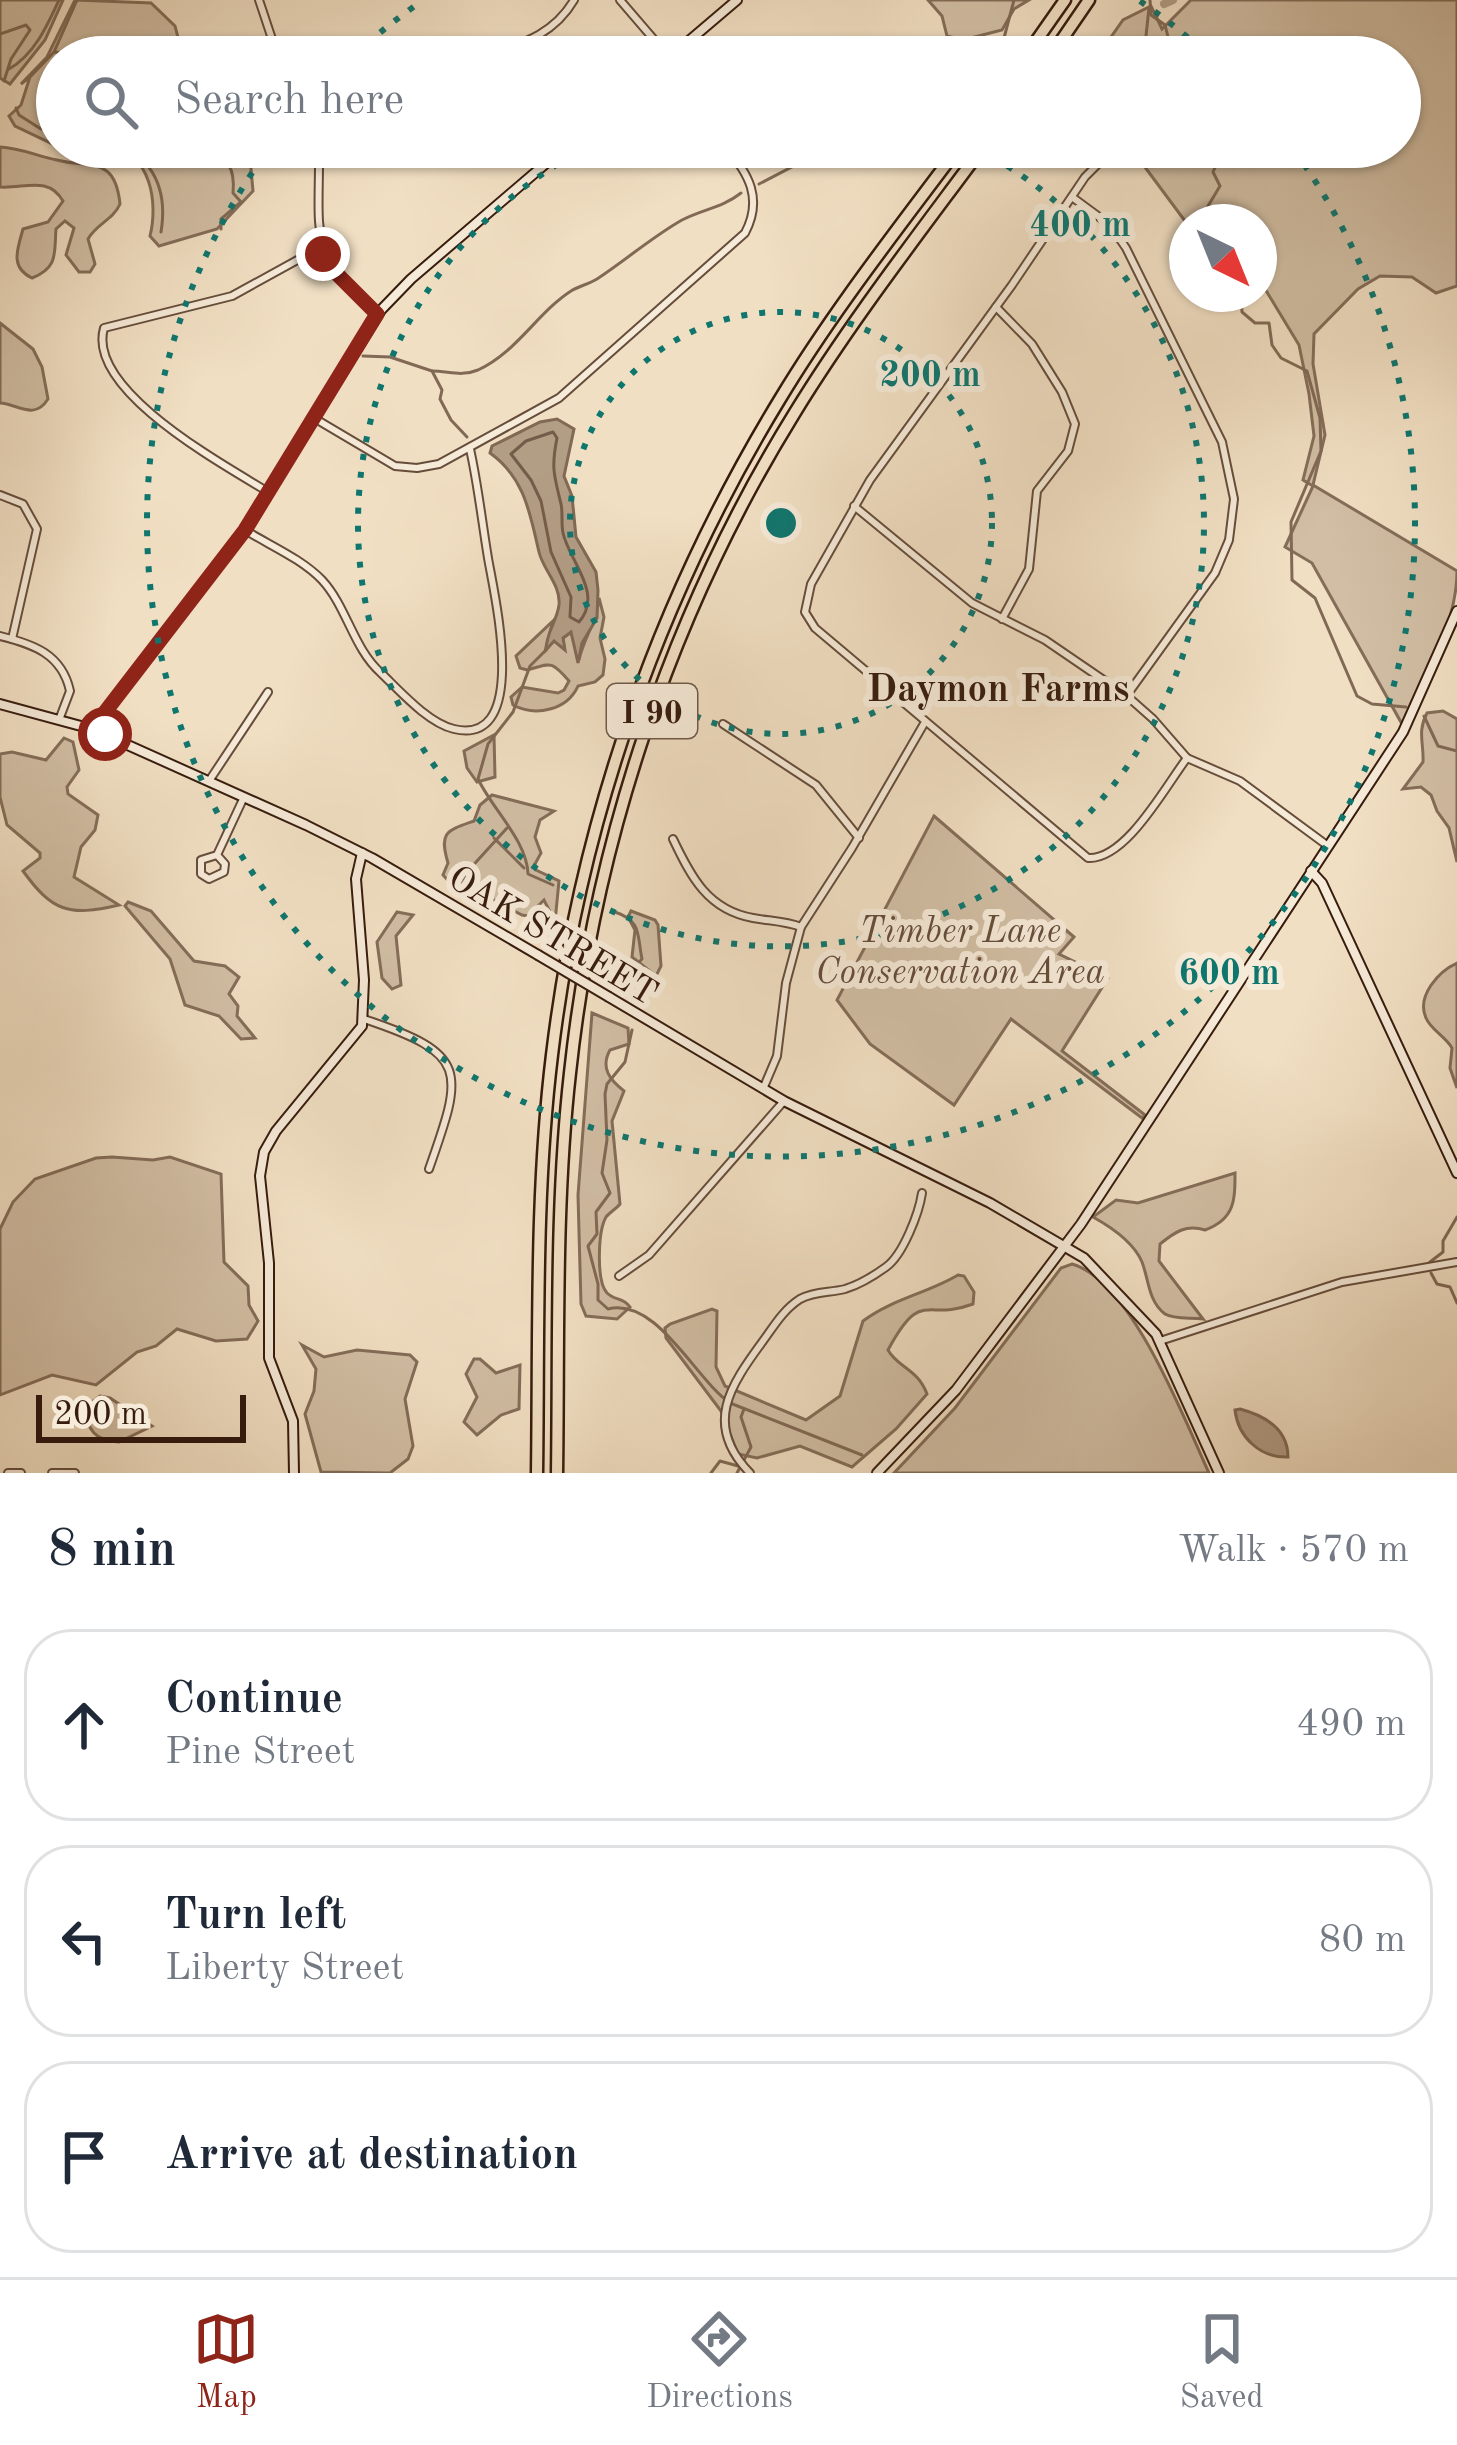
<!DOCTYPE html>
<meta charset="utf-8">
<style>
body{margin:0;font-family:"Old Standard TT",serif;background:#f6f6f7;color:#1f2937}
.compass{position:absolute;left:1169px;top:204px;width:108px;height:108px;border-radius:50%;background:#fff;box-shadow:0 3px 9px #0004;rotate:137deg}
.scale{position:absolute;left:36px;bottom:30px;width:210px;box-sizing:border-box;padding-left:12px;border:6px solid #371c0e;border-top:0;font-size:33px;line-height:42px;white-space:nowrap;color:#371c0e;-webkit-text-stroke:9px #f6ead8;paint-order:stroke}
.stop{position:absolute;width:36px;height:36px;margin:-27px;border:9px solid #8f2418;border-radius:50%;background:#fff}
.stop.end{background:#8f2418;border-color:#fff;box-shadow:0 3px 12px #0008}
.list{margin:0;padding:0;list-style:none}
h2{display:flex;justify-content:space-between;align-items:center;height:156px;margin:0;padding:0 48px;font-size:51px}
h2 small{font-size:39px;font-weight:400;color:#747a83}
.list li{display:grid;grid-template-columns:78px 1fr auto;gap:36px;align-items:center;box-sizing:border-box;height:192px;margin:0 24px 24px;padding:0 24px;border:3px solid #e0e1e3;border-radius:48px}
.list b{display:block;font-size:45px;white-space:nowrap}
.list p{margin:0;font-size:39px;white-space:nowrap;color:#747a83}
.list em{font-size:39px;font-style:normal;color:#747a83}
.icon{flex:none;width:66px;height:66px;fill:none;stroke:currentColor;stroke-width:2;stroke-linecap:round;stroke-linejoin:round}
.map{position:relative;flex:none;width:1457px;height:1473px;overflow:hidden}
.search{position:absolute;background:#fff;box-shadow:0 3px 9px #0004;left:36px;right:36px;top:36px;height:132px;display:flex;align-items:center;gap:30px;box-sizing:border-box;padding:0 42px;border-radius:66px;color:#747a83;font-size:45px}
.sheet{height:804px;background:#fff}
nav{display:flex;justify-content:space-around;align-items:center;box-sizing:border-box;height:168px;border-top:3px solid #e0e1e3;background:#fff;font-size:33px;color:#747a83}
nav a{display:grid;justify-items:center;gap:6px}
nav .on{color:#8f2418}
.map>svg:first-child{display:block}
.green{fill:#d1bea4;stroke:#846d59;stroke-width:3}
.water{fill:#b29d85;stroke:#816955;stroke-width:3}
.lines{fill:none;stroke-linecap:round;stroke-linejoin:round}
.shore{stroke:#745c4a;stroke-width:3}
.stream{stroke:#816955;stroke-width:3}
.canal{stroke:#b29d85;stroke-width:8}
.street-casing{stroke:#664d3b;stroke-width:10}
.secondary-casing{stroke:#371c0e;stroke-width:12}
.highway-casing{stroke:#371c0e;stroke-width:15}
.street{stroke:#f6ead8;stroke-width:6}
.secondary{stroke:#f6ead8;stroke-width:8}
.highway{stroke:#f1dfc3;stroke-width:10}
.secondary-bridge-casing{stroke:#371c0e;stroke-width:12;stroke-linecap:butt}
.secondary-bridge{stroke:#f6ead8;stroke-width:8}
.route{stroke:#8f2418;stroke-width:15}
.ring{fill:none;stroke:#0f766e;stroke-width:6;stroke-dasharray:6 12}
.labels{text-anchor:middle;stroke-width:12;stroke-linejoin:round;paint-order:stroke}
.shield{fill:#f6ead8;stroke:#705a4b;stroke-width:3}
.shield-label{font-size:33px;font-weight:bold;fill:#371c0e}
.park-label{font-size:36px;font-style:italic;fill:#654d3b;stroke:#f6ead8}
.street-label{font-size:36px;fill:#371c0e;stroke:#f6ead8}
.neighbourhood-label{font-size:39px;font-weight:bold;fill:#371c0e;stroke:#f6ead8}
.centre{fill:#0f766e;stroke:#f6ead8;stroke-width:6}
.ring-label{font-size:36px;text-anchor:middle;font-weight:bold;fill:#0f766e;stroke:#f6ead8;stroke-width:12;stroke-linejoin:round;paint-order:stroke}
</style>
<div class="map">
<svg width="1457" height="1473" viewBox="0 0 1457 1473">
<rect width="100%" height="100%" fill="#f1dfc3"/>
<filter id="stains"><feTurbulence type="fractalNoise" baseFrequency=".00167" numOctaves="4"/><feColorMatrix values="0 0 0 0 .2 0 0 0 0 .09 0 0 0 0 .02 0 0 0 .5 -.17"/></filter>
<radialGradient id="worn" r=".72"><stop offset=".6" stop-color="#630" stop-opacity="0"/><stop offset="1" stop-color="#630" stop-opacity=".3"/></radialGradient>
<!-- green -->
<g class="green">
<polygon points="0,0 63,0 45,40 10,84 0,78"/>
<polygon points="75,0 151,3 175,26 183,57 57,57 57,146 15,126 9,116 21,105 30,77 21,84 47,57"/>
<polygon points="928,0 1029,0 1014,9 1002,30 963,40 947,36 942,16"/>
<path d="M 1191,0 L 1457,0 L 1457,286 L 1436,293 L 1412,277 L 1380,276 L 1358,289 L 1314,334 L 1313,364 L 1325,435 L 1313,485 L 1457,571 C 1457,622 1426,679 1402,724 L 1312,563 L 1285,547 L 1313,486 L 1303,480 L 1314,436 L 1309,394 L 1299,345 L 1259,279 L 1259,222 L 1221,222 L 1211,208 L 1185,221 L 1130,147 L 1400,147 L 1400,57 L 1097,57 L 1123,20 L 1151,6 L 1162,29 Z"/>
<path d="M 0,147 C 21,148 37,156 57,160 C 90,169 115,155 120,204 C 113,220 96,224 88,239 L 95,264 L 90,272 L 79,272 L 66,255 L 74,228 L 65,221 L 56,229 C 54,253 59,267 32,278 C 9,267 18,248 23,229 L 48,222 L 63,201 C 48,175 24,189 0,187 Z"/>
<path d="M 60,147 L 249,147 L 253,191 L 217,229 L 159,246 L 150,236 C 158,204 152,153 109,147 C 92,145 78,153 60,147 Z"/>
<path d="M 0,323 L 33,349 L 42,367 L 48,399 C 34,421 18,404 0,403 Z"/>
<path d="M 599,598 L 604,617 L 600,638 L 605,659 L 603,675 L 595,682 L 578,686 C 567,710 536,717 513,705 L 511,697 L 522,687 L 558,693 L 564,690 L 569,681 C 550,659 551,664 527,670 L 520,668 L 516,656 L 553,621 L 546,648 L 554,641 L 564,646 L 563,638 L 571,632 L 579,660 C 584,637 597,622 599,598 Z"/>
<path d="M 1443,711 L 1457,719 L 1457,862 L 1449,828 L 1437,811 L 1431,795 L 1421,787 L 1403,789 L 1423,762 C 1424,743 1417,732 1427,713 Z"/>
<polygon points="494,735 495,777 477,782 467,768 464,751"/>
<path d="M 64,738 L 73,742 L 79,770 L 67,787 L 68,794 L 98,815 L 95,830 L 81,847 L 74,877 L 119,905 C 68,917 52,911 23,871 L 40,858 L 40,853 L 7,825 L 0,797 L 0,754 L 12,752 L 46,760 Z"/>
<path d="M 492,795 L 554,811 L 540,820 L 535,837 L 541,853 L 535,864 L 536,870 L 559,881 L 555,922 L 544,900 L 528,916 L 522,915 L 488,897 L 454,887 L 443,875 L 448,863 C 439,832 446,831 474,821 L 480,805 Z"/>
<polygon points="934,816 1074,937 1059,954 1108,978 1062,1051 1145,1115 1142,1118 1011,1019 954,1105 870,1044 837,1000"/>
<polygon points="128,902 151,911 194,961 225,966 239,977 229,994 238,1006 237,1016 255,1038 241,1039 219,1016 185,1005 170,959 125,906"/>
<polygon points="631,911 655,920 658,925 661,966 656,976 632,957 635,930 628,917"/>
<polygon points="397,912 413,915 396,936 401,985 392,989 382,978 377,942"/>
<path d="M 1457,963 L 1457,1088 L 1450,1068 L 1452,1048 C 1445,1036 1431,1030 1426,1018 C 1416,996 1439,971 1457,963 Z"/>
<path d="M 592,1013 L 628,1028 L 629,1044 L 610,1050 C 600,1068 610,1080 624,1091 L 612,1121 L 620,1204 C 616,1209 610,1212 606,1217 C 598,1231 596,1281 607,1293 C 615,1301 623,1297 630,1307 L 617,1319 L 586,1316 L 581,1304 L 578,1195 Z"/>
<polygon points="112,1157 153,1160 170,1157 221,1174 224,1262 248,1286 249,1305 258,1321 247,1339 216,1341 177,1329 156,1346 137,1352 96,1385 52,1375 0,1395 0,1229 13,1202 35,1179 96,1158"/>
<path d="M 1235,1173 C 1235,1200 1235,1219 1205,1230 C 1186,1224 1175,1232 1160,1244 L 1159,1261 L 1203,1319 C 1191,1317 1175,1320 1165,1314 C 1148,1301 1149,1280 1142,1262 C 1134,1243 1111,1227 1093,1217 L 1116,1200 L 1138,1203 Z"/>
<path d="M 1072,1264 C 1132,1281 1184,1419 1209,1473 L 894,1473 L 955,1408 L 1061,1268 Z"/>
<path d="M 958,1275 L 964,1276 L 974,1292 L 973,1304 C 925,1322 922,1287 888,1350 C 898,1368 917,1368 927,1394 L 896,1429 L 852,1467 L 800,1446 L 757,1458 L 738,1454 L 721,1411 L 666,1338 L 665,1328 L 670,1324 L 712,1309 L 717,1311 L 716,1367 L 725,1386 L 806,1420 L 840,1396 L 863,1321 C 892,1299 928,1293 958,1275 Z"/>
<polygon points="302,1345 324,1357 357,1350 410,1355 417,1362 405,1399 413,1446 408,1459 390,1473 321,1472 305,1414 314,1391 316,1369"/>
<polygon points="474,1359 480,1359 496,1373 520,1365 519,1409 501,1415 477,1435 464,1422 477,1397 466,1374"/>
<path d="M 100,1396 L 110,1398 L 152,1426 L 119,1442 C 95,1441 87,1430 85,1407 Z"/>
</g>
<!-- water -->
<g class="water">
<path d="M 557,419 L 574,429 L 564,476 L 572,496 L 576,537 L 596,572 L 598,590 L 597,618 L 582,643 L 578,663 L 571,632 L 563,638 L 565,650 L 554,641 L 546,650 C 546,633 557,621 559,605 C 561,585 543,570 539,552 C 530,514 525,478 490,453 L 492,446 L 540,422 Z"/>
<path d="M 1240,1409 C 1266,1416 1288,1429 1288,1457 C 1260,1458 1238,1437 1235,1410 Z"/>
</g>
<g class="lines">
<!-- shore -->
<path class="shore" d="M 553,432 L 557,438 C 551,468 554,475 561,504 C 563,513 561,523 563,533 C 569,561 604,593 579,622 L 570,617 L 571,597 L 551,552 L 541,501 L 531,480 L 511,454 L 526,441 Z"/>
<!-- stream -->
<g class="stream">
<polyline points="1150,0 1151,15 1165,25 1173,57"/>
<polyline points="1149,8 1145,45 1152,57"/>
<polyline points="0,34 26,25 30,30 11,59 4,81"/>
<polyline points="54,52 77,0"/>
<polyline points="982,57 1004,38 1014,0"/>
<path d="M 9,69 C 34,55 47,26 59,0"/>
<polyline points="31,76 54,52 67,53 84,45 96,57"/>
<polyline points="16,108 19,115 41,129 57,126"/>
<path d="M 127,147 C 158,167 167,196 161,232"/>
<path d="M 198,147 L 204,157 C 229,151 235,172 233,193 L 241,202 L 221,219 L 221,229"/>
<polyline points="1215,147 1218,161 1213,172 1220,186 1208,206 1217,222"/>
<polyline points="759,184 830,147"/>
<polyline points="1241,294 1242,312 1255,323 1269,323 1272,345 1281,358 1307,371 1320,418 1321,451 1291,522 1292,580 1315,598 1357,696 1372,704 1406,707"/>
<polyline points="363,356 390,357 432,371 442,390 440,399 451,420 467,437"/>
<path d="M 432,371 C 449,371 461,377 478,370 C 517,352 537,313 571,291 C 579,286 589,284 597,279 C 626,260 652,237 682,220 C 703,209 722,208 741,193"/>
<path d="M 546,650 L 530,666 L 513,712 L 488,744 L 478,779 C 493,810 527,841 528,874 L 553,885"/>
<polyline points="1424,716 1438,746 1457,751"/>
<polyline points="494,838 524,868"/>
<polyline points="458,891 467,872 507,828"/>
<path d="M 615,912 C 642,921 637,935 642,959 L 627,974 L 631,996"/>
<path d="M 632,1030 L 625,1062 L 607,1084 L 605,1094 L 607,1140 L 602,1173 L 610,1193 L 596,1212 L 597,1234 L 588,1246 L 598,1284 L 598,1300 L 608,1309 C 657,1297 695,1379 730,1403 L 862,1455"/>
<polyline points="1430,1262 1443,1252 1443,1241 1457,1217"/>
<polyline points="1431,1273 1437,1284 1450,1287 1457,1303"/>
<polyline points="711,1473 720,1461 738,1466"/>
<polyline points="737,1473 751,1447 741,1417 744,1409"/>
</g>
<!-- canal -->
<polyline class="canal" points="1164,4 1173,0"/>
<defs>
<g id="street">
<polyline points="259,0 278,57"/>
<polyline points="620,0 669,57"/>
<path d="M 483,57 C 520,44 553,36 574,0"/>
<path d="M 319,147 C 320,236 306,250 377,314"/>
<path d="M 1115,147 L 1085,177 L 1012,285 L 870,480 L 811,584 L 805,612 L 815,628 L 1088,858 C 1126,860 1165,787 1187,758"/>
<polyline points="1072,197 1110,225 1126,248 1222,442 1234,499 1229,540 1215,573 1127,695"/>
<polyline points="996,307 1032,344 1062,392 1075,424 1068,451 1037,491 1029,569 1002,619"/>
<path d="M 314,418 L 395,466 L 417,468 L 439,464 L 559,398 L 745,233 C 763,199 749,174 726,147"/>
<path d="M 268,492 C 223,464 86,390 104,328 L 232,296 L 321,247"/>
<polyline points="0,495 23,504 37,529 12,639"/>
<polyline points="854,506 972,603 1045,640 1127,696 1153,719 1187,758 1240,781 1328,846"/>
<path d="M 245,530 C 269,545 302,559 322,580 C 347,607 353,648 381,673 C 400,691 428,723 454,729 C 531,747 494,594 488,558 C 482,522 478,485 470,449"/>
<path d="M 0,636 C 33,644 62,654 70,691 L 59,720"/>
<polyline points="723,724 816,785 859,838"/>
<polyline points="209,781 268,692"/>
<path d="M 673,839 C 691,877 708,910 753,918 C 769,921 785,921 801,927"/>
<polyline points="217,855 225,864 224,872 209,879 201,874 201,860 217,855 244,797"/>
<path d="M 364,1019 C 469,1054 464,1070 429,1169"/>
<polyline points="763,1089 777,1056 786,983 801,927 852,848 925,722"/>
<polyline points="619,1276 649,1255 784,1101"/>
<polyline points="1160,1341 1342,1282 1457,1262"/>
<polyline points="8,1473 21,1473"/>
<polyline points="52,1473 75,1473"/>
<path d="M 750,1473 C 703,1425 730,1386 763,1341 C 774,1326 783,1310 800,1299 C 815,1291 829,1293 845,1289 C 858,1285 875,1275 886,1267 C 903,1255 919,1213 922,1193"/>
</g>
<g id="secondary">
<polyline points="670,57 737,0"/>
<polyline points="0,704 92,729 306,825 372,858 538,955"/>
<polyline points="92,729 245,530 381,310 411,279 565,147"/>
<polyline points="1311,871 1322,883 1457,1173"/>
<polyline points="609,997 784,1101 990,1203 1084,1258 1156,1334 1219,1473"/>
<polyline points="294,1473 293,1421 269,1358 269,1263 260,1176 264,1152 276,1131 362,1026 364,980 356,879 362,853"/>
<polyline points="877,1473 956,1390 1081,1224 1403,732 1457,611"/>
</g>
<g id="highway">
<polyline points="1025,57 1065,0"/>
<polyline points="1050,57 1089,0"/>
<path d="M 537,1473 C 539,1334 535,1194 552,1055 C 580,822 658,599 780,399 C 833,311 897,230 959,147"/>
<path d="M 557,1473 C 559,1340 555,1205 570,1073 C 595,841 671,613 794,414 C 851,321 918,235 983,147"/>
</g>
</defs>
<!-- street casing -->
<use href="#street" class="street-casing"/>
<!-- secondary casing -->
<use href="#secondary" class="secondary-casing"/>
<!-- highway casing -->
<use href="#highway" class="highway-casing"/>
<!-- street -->
<use href="#street" class="street"/>
<!-- secondary -->
<use href="#secondary" class="secondary"/>
<!-- highway -->
<use href="#highway" class="highway"/>
<defs>
<polyline id="secondary-bridge" points="538,955 609,997"/>
</defs>
<!-- secondary-bridge casing -->
<use href="#secondary-bridge" class="secondary-bridge-casing"/>
<!-- secondary-bridge -->
<use href="#secondary-bridge" class="secondary-bridge"/>
</g>
<g class="lines">
<!-- route -->
<polyline class="route" points="105,734 92,729 245,530 377,314 335,272 323,254"/>
</g>
<!-- distance rings -->
<g class="ring">
<circle cx="781" cy="523" r="211"/>
<path d="M976 148A423 423 0 1 1 586 148"/>
<path d="M353 56A634 634 0 0 1 422 1M1140 1A634 634 0 0 1 1209 56M1294 150A634 634 0 1 1 268 150"/>
</g>
<g class="labels">
<!-- shield labels -->
<rect class="shield" x="607" y="684" width="90" height="54" rx="9"/>
<g class="shield-label">
<text x="652" y="723">I 90</text>
</g>
<!-- park labels -->
<g class="park-label">
<text x="960" y="942">Timber Lane<tspan x="960" dy="41">Conservation Area</tspan></text>
</g>
<!-- street labels -->
<g class="street-label">
<text transform="translate(554 934) rotate(31)" y="13">OAK STREET</text>
</g>
<!-- neighbourhood labels -->
<g class="neighbourhood-label">
<text x="998" y="701">Daymon Farms</text>
</g>
</g>
<circle cx="781" cy="523" r="18" class="centre"/>
<g class="ring-label">
<text x="1080" y="236">400 m</text>
<text x="930" y="386">200 m</text>
<text x="1229" y="984">600 m</text>
</g>
<rect width="100%" height="100%" filter="url(#stains)"/>
<rect width="100%" height="100%" fill="url(#worn)"/>
</svg>
<svg class="compass" viewBox="-18 -18 36 36"><path d="M0-13l5 13h-10z" fill="#e53935"/><path d="M0 13l5-13h-10z" fill="#747a83"/></svg>
<div class="scale">200 m</div>
<div class="stop" style="left:105px;top:734px"></div>
<div class="stop end" style="left:323px;top:254px"></div>
<div class="search"><svg class="icon" aria-label="search" viewBox="0 0 24 24"><circle cx="10" cy="10" r="6"/><path d="M15 15l6 6"/></svg>Search here</div>
</div>
<section class="sheet">
<h2>8 min<small>Walk · 570 m</small></h2>
<ul class="list">
<li><svg class="icon" aria-label="ahead" viewBox="0 0 24 24"><path d="M12 20V5M6 11l6-6 6 6"/></svg><div><b>Continue</b><p>Pine Street</p></div><em>490 m</em></li>
<li><svg class="icon" aria-label="left" viewBox="0 0 24 24"><path d="M17 20v-9H6M10 6l-5 5 5 5"/></svg><div><b>Turn left</b><p>Liberty Street</p></div><em>80 m</em></li>
<li><svg class="icon" aria-label="arrive" viewBox="0 0 24 24"><path d="M6 21V4h12l-3 4 3 4H6"/></svg><div><b>Arrive at destination</b></div></li>
</ul>
</section>
<nav>
<a class="on"><svg class="icon" aria-label="map" viewBox="0 0 24 24"><path d="M3 6l6-2 6 2 6-2v14l-6 2-6-2-6 2zM9 4v14M15 6v14"/></svg>Map</a>
<a><svg class="icon" aria-label="directions" viewBox="0 0 24 24"><path d="M12 3l9 9-9 9-9-9zM9 14v-3h6M13 9l2 2-2 2"/></svg>Directions</a>
<a><svg class="icon" aria-label="saved" viewBox="0 0 24 24"><path d="M7 4h10v16l-5-4-5 4z"/></svg>Saved</a>
</nav>
